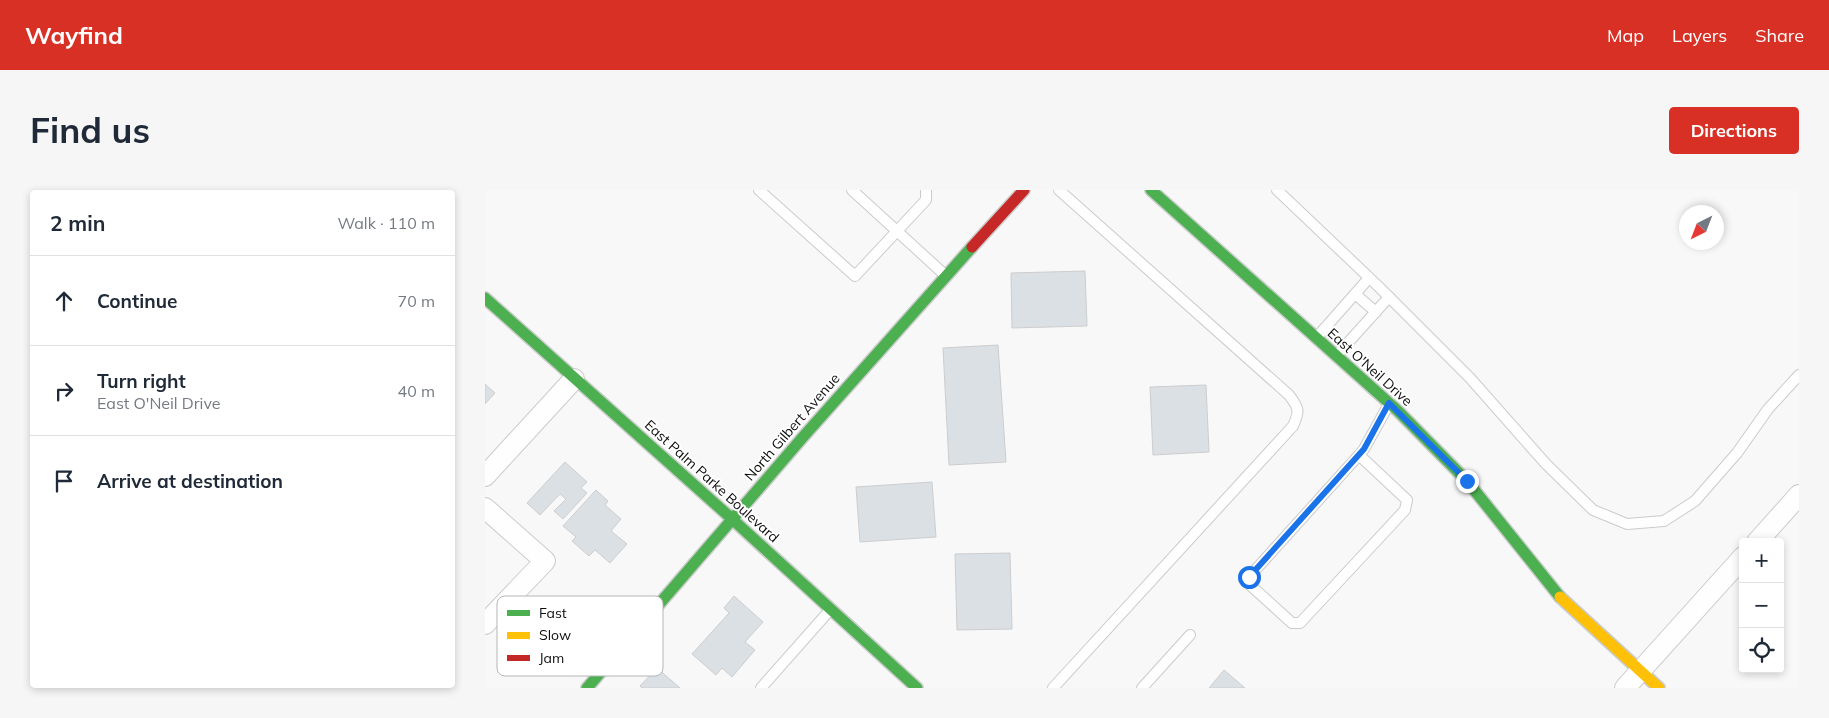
<!DOCTYPE html>
<meta charset="utf-8">
<style>
body{margin:0;font-family:Mulish,sans-serif;background:#f6f6f7;color:#1f2937}
.controls{position:absolute;right:15px;bottom:15px;display:grid;overflow:hidden;border-radius:5px;box-shadow:0 2px 8px #0003}
.controls button{width:45px;height:45px;display:grid;place-items:center;padding:0;border:0;border-bottom:1px solid #e0e1e3;background:#fff;color:#1f2937;font:25px sans-serif}
.compass{position:absolute;left:1194px;top:15px;width:45px;height:45px;border-radius:50%;background:#fff;box-shadow:0 2px 8px #0003;rotate:222deg}
.stop{position:absolute;width:15px;height:15px;margin:-11px;border:4px solid #1a73e8;border-radius:50%;background:#fff}
.stop.end{background:#1a73e8;border-color:#fff;box-shadow:0 1px 5px #0008}
.list{margin:0;padding:0;list-style:none}
h2{display:flex;justify-content:space-between;align-items:center;height:65px;margin:0;padding:0 20px;font-size:21px}
h2 small{font-size:16px;font-weight:400;color:#747a83}
.list li{display:grid;grid-template-columns:32px 1fr auto;gap:15px;align-items:center;box-sizing:border-box;height:90px;padding:0 20px;border-top:1px solid #e0e1e3}
.list b{display:block;font-size:19px;white-space:nowrap}
.list p{margin:0;font-size:16px;white-space:nowrap;color:#747a83}
.list em{font-size:16px;font-style:normal;color:#747a83}
.icon{flex:none;width:28px;height:28px;fill:none;stroke:currentColor;stroke-width:2;stroke-linecap:round;stroke-linejoin:round}
.map{position:relative;flex:none;width:1314px;height:498px;overflow:hidden;border-radius:5px}
header{display:flex;align-items:center;gap:30px;box-sizing:border-box;height:70px;padding:0 25px;background:#d93025;color:#fff}
header strong{font-size:24px}
nav{display:flex;gap:28px;margin-inline-start:auto;font-size:18px}
.intro{display:flex;align-items:center;justify-content:space-between;box-sizing:border-box;height:120px;padding:0 30px}
h1{margin:0;font-size:35px}
.button{padding:12px 22px;border-radius:5px;background:#d93025;color:#fff;font-size:18px;font-weight:700}
main{display:flex;gap:30px;padding:0 30px}
aside{flex:1;background:#fff;border-radius:5px;box-shadow:0 2px 8px #0003}
.map>svg:first-child{display:block}
.building{fill:#dbe0e5;stroke:#cdcdcd}
.lines{fill:none;stroke-linecap:round;stroke-linejoin:round}
.lane-casing{stroke:#cacbcb;stroke-width:12}
.street-casing{stroke:#cacbcb;stroke-width:22}
.fast-casing{stroke:#cacbcb;stroke-width:14}
.slow-casing{stroke:#cacbcb;stroke-width:14}
.jam-casing{stroke:#cacbcb;stroke-width:14}
.lane{stroke:#fefefe;stroke-width:10}
.street{stroke:#fefefe;stroke-width:20}
.fast{stroke:#4caf50;stroke-width:11}
.slow{stroke:#ffc107;stroke-width:11}
.jam{stroke:#c62828;stroke-width:11}
.route{stroke:#1a73e8;stroke-width:6}
.labels{text-anchor:middle;stroke-width:4;stroke-linejoin:round;paint-order:stroke}
.street-label{font-size:14px;fill:#0d0d0d;stroke:#fff}
.key{fill:#fff;stroke:#b6b6b6;stroke-width:1}
.key-label{font-size:14px;fill:#0d0d0d}
</style>
<header>
<strong>Wayfind</strong>
<nav><a>Map</a><a>Layers</a><a>Share</a></nav>
</header>
<div class="intro"><h1>Find us</h1><a class="button">Directions</a></div>
<main>
<aside>
<h2>2 min<small>Walk · 110 m</small></h2>
<ul class="list">
<li><svg class="icon" aria-label="ahead" viewBox="0 0 24 24"><path d="M12 20V5M6 11l6-6 6 6"/></svg><div><b>Continue</b></div><em>70 m</em></li>
<li><svg class="icon" aria-label="right" viewBox="0 0 24 24"><path d="M7 20v-9h11M14 6l5 5-5 5"/></svg><div><b>Turn right</b><p>East O'Neil Drive</p></div><em>40 m</em></li>
<li><svg class="icon" aria-label="arrive" viewBox="0 0 24 24"><path d="M6 21V4h12l-3 4 3 4H6"/></svg><div><b>Arrive at destination</b></div></li>
</ul>
</aside>
<div class="map">
<svg width="1314" height="498" viewBox="0 0 1314 498">
<rect width="100%" height="100%" fill="#f8f8f8"/>
<!-- building -->
<g class="building">
<polygon points="600,81 602,136 527,138 526,83"/>
<polygon points="513,155 521,272 464,275 458,158"/>
<polygon points="0,194 10,203 0,214"/>
<polygon points="721,195 724,262 668,265 665,197"/>
<polygon points="80,272 102,292 96,298 102,303 78,329 69,321 81,309 75,304 55,325 42,313"/>
<polygon points="447,292 451,347 375,352 371,297"/>
<polygon points="111,300 123,311 120,315 136,329 126,341 142,354 125,373 110,360 104,366 87,351 91,347 78,336"/>
<polygon points="525,363 527,439 472,440 470,364"/>
<polygon points="249,406 278,432 260,452 270,460 247,487 237,478 231,485 207,464 244,423 239,418"/>
<polygon points="172,478 195,498 157,498 155,496"/>
<polygon points="739,480 760,498 724,498"/>
</g>
<g class="lines">
<defs>
<g id="lane">
<polyline points="274,0 370,86 441,10 441,0"/>
<polyline points="367,0 460,85"/>
<polyline points="792,0 894,97 985,188 1061,274 1108,320 1142,334 1179,331 1210,311 1252,263 1283,219 1314,185"/>
<polyline points="870,104 891,122"/>
<polyline points="832,147 884,88"/>
<polyline points="852,165 904,107"/>
<polyline points="874,265 922,310 920,320 815,433 807,433 764,394 764,387 874,265 879,259 904,214"/>
<polyline points="276,498 345,420"/>
<path d="M 568,498 L 808,236 C 815,221 814,218 804,205 L 574,0"/>
<polyline points="657,498 705,445"/>
</g>
<g id="street">
<polyline points="0,286 89,189"/>
<polyline points="0,318 60,371 0,434"/>
<polyline points="1272,352 1314,305"/>
<polyline points="1140,498 1258,367"/>
</g>
<g id="fast">
<polyline points="666,0 913,221 982,291 1075,407"/>
<polyline points="0,108 246,328 432,498"/>
<polyline points="102,498 318,247 487,57"/>
</g>
<polyline id="slow" points="1075,407 1174,498"/>
<polyline id="jam" points="487,57 539,0"/>
</defs>
<!-- lane casing -->
<use href="#lane" class="lane-casing"/>
<!-- street casing -->
<use href="#street" class="street-casing"/>
<!-- fast casing -->
<use href="#fast" class="fast-casing"/>
<!-- slow casing -->
<use href="#slow" class="slow-casing"/>
<!-- jam casing -->
<use href="#jam" class="jam-casing"/>
<!-- lane -->
<use href="#lane" class="lane"/>
<!-- street -->
<use href="#street" class="street"/>
<!-- fast -->
<use href="#fast" class="fast"/>
<!-- slow -->
<use href="#slow" class="slow"/>
<!-- jam -->
<use href="#jam" class="jam"/>
</g>
<g class="lines">
<!-- route -->
<polyline class="route" points="764,387 879,259 904,213 982,291"/>
</g>
<g class="labels">
<!-- street labels -->
<g class="street-label">
<text transform="translate(885 177) rotate(42)" y="5">East O'Neil Drive</text>
<text transform="translate(307 237) rotate(-49)" y="5">North Gilbert Avenue</text>
<text transform="translate(227 291) rotate(42)" y="5">East Palm Parke Boulevard</text>
</g>
</g>
<!-- legend -->
<rect x="12" y="406" width="166" height="80" rx="8" class="key"/>
<rect x="22" y="420" width="23" height="6" fill="#4caf50"/>
<rect x="22" y="442" width="23" height="7" fill="#ffc107"/>
<rect x="22" y="465" width="23" height="6" fill="#c62828"/>
<g class="key-label">
<text x="54" y="428">Fast</text>
<text x="54" y="450">Slow</text>
<text x="54" y="473">Jam</text>
</g>
</svg>
<div class="controls">
<button>+</button>
<button>−</button>
<button><svg class="icon" aria-label="locate" viewBox="0 0 24 24"><circle cx="12" cy="12" r="6"/><path d="M12 2v4M12 18v4M2 12h4M18 12h4"/></svg></button>
</div>
<svg class="compass" viewBox="-18 -18 36 36"><path d="M0-13l5 13h-10z" fill="#e53935"/><path d="M0 13l5-13h-10z" fill="#747a83"/></svg>
<div class="stop" style="left:764px;top:387px"></div>
<div class="stop end" style="left:982px;top:291px"></div>
</div>
</main>
